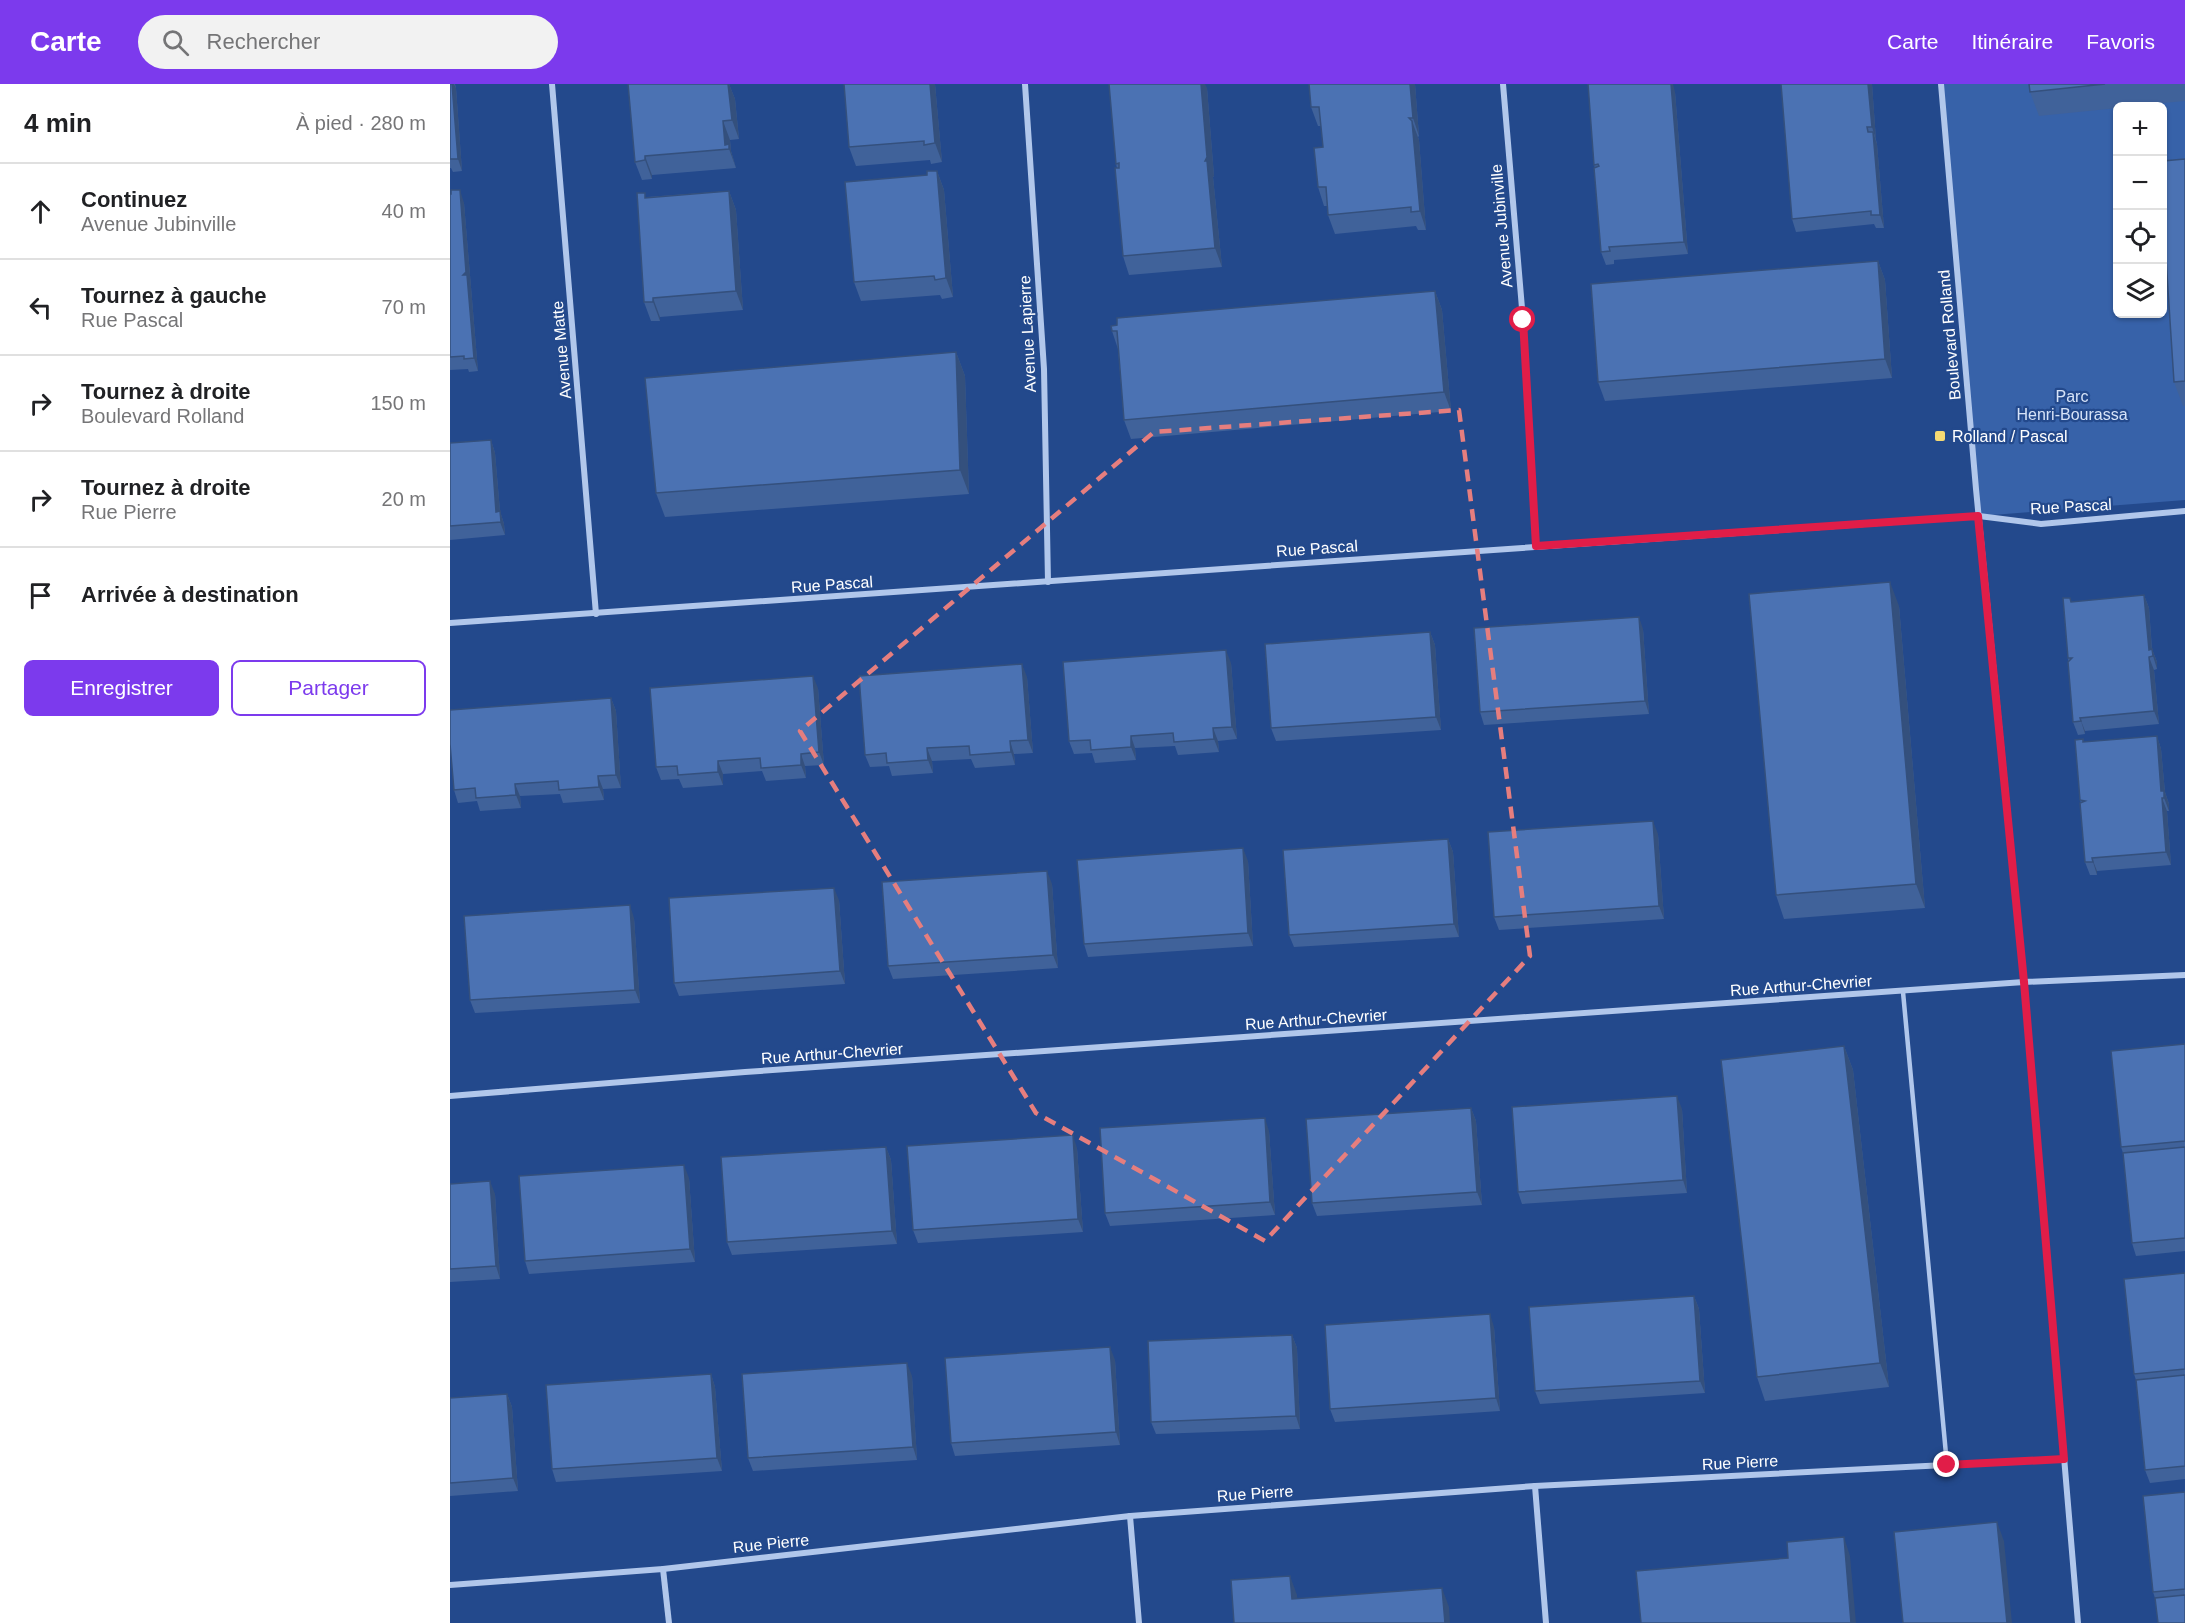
<!DOCTYPE html>
<html lang="fr">
<meta charset="utf-8">
<style>
body{margin:0;font-family:Arial,sans-serif;background:#f2f2f2;color:#202124}
.controls{position:absolute;right:18px;top:18px;display:grid;overflow:hidden;border-radius:9px;box-shadow:0 2px 4px #0004}
.controls button{width:54px;height:54px;display:grid;place-items:center;padding:0;border:0;border-bottom:2px solid #e0e0e0;background:#fff;color:#202124;font:30px sans-serif}
.stop{position:absolute;width:18px;height:18px;margin:-14px;border:4px solid #e11d48;border-radius:50%;background:#fff}
.stop.end{background:#e11d48;border-color:#fff;box-shadow:0 2px 6px #0008}
.list{margin:0;padding:0;list-style:none}
h2{display:flex;justify-content:space-between;align-items:center;height:78px;margin:0;padding:0 24px;font-size:26px}
h2 small{font-size:20px;font-weight:400;color:#757577}
.list li{display:grid;grid-template-columns:39px 1fr auto;gap:18px;align-items:center;box-sizing:border-box;height:96px;padding:0 24px;border-top:2px solid #e0e0e0}
.list b{display:block;font-size:22px;white-space:nowrap}
.list p{margin:0;font-size:20px;white-space:nowrap;color:#757577}
.list em{font-size:20px;font-style:normal;color:#757577}
.actions{display:flex;gap:12px;padding:18px 24px}
.actions a{flex:1;padding:14px 0;border:2px solid #7c3aed;border-radius:9px;text-align:center;font-size:21px;color:#7c3aed}
.actions .main{background:#7c3aed;color:#fff}
.icon{flex:none;width:33px;height:33px;fill:none;stroke:currentColor;stroke-width:2;stroke-linecap:round;stroke-linejoin:round}
.map{position:relative;flex:none;width:1735px;height:1539px;overflow:hidden}
header{display:flex;align-items:center;gap:36px;box-sizing:border-box;height:84px;padding:0 30px;background:#7c3aed;color:#fff}
header strong{font-size:28px}
nav{display:flex;gap:33px;margin-inline-start:auto;font-size:21px}
.search{width:420px;height:54px;background:#f2f2f2;display:flex;align-items:center;gap:15px;box-sizing:border-box;padding:0 21px;border-radius:33px;color:#757577;font-size:22px}
main{display:flex}
aside{flex:1;background:#fff}
.map>svg:first-child{display:block}
.green{fill:#3762a9;fill-rule:evenodd}
.lines{fill:none;stroke-linecap:round;stroke-linejoin:round}
.lane{stroke:#b1c7eb;stroke-width:4.5}
.street{stroke:#b1c7eb;stroke-width:6}
.wall{fill:#40629a}
.shaded-wall{fill:#34507d}
.building{fill:#4b72b3;stroke:#34507d;stroke-width:1.5}
.route{stroke:#e11d48;stroke-width:8}
.marked{fill:none;stroke:#e67e7e;stroke-width:4.5;stroke-dasharray:12 8;stroke-linejoin:round}
.poi-dot{fill:#f6da73;stroke:#23498c;stroke-width:2}
.labels{text-anchor:middle;stroke-width:4.5;stroke-linejoin:round;paint-order:stroke}
.street-label{font-size:16px;fill:#fff;stroke:#23498c}
.park-label{font-size:16px;fill:#d6e3f8;stroke:#23498c}
.poi-label{font-size:16px;fill:#fff;stroke:#23498c;text-anchor:start}
</style>
<header>
<strong>Carte</strong>
<div class="search"><svg class="icon" aria-label="search" viewBox="0 0 24 24"><circle cx="10" cy="10" r="6"/><path d="M15 15l6 6"/></svg>Rechercher</div>
<nav><a>Carte</a><a>Itinéraire</a><a>Favoris</a></nav>
</header>
<main>
<aside>
<h2>4 min<small>À pied · 280 m</small></h2>
<ul class="list">
<li><svg class="icon" aria-label="ahead" viewBox="0 0 24 24"><path d="M12 20V5M6 11l6-6 6 6"/></svg><div><b>Continuez</b><p>Avenue Jubinville</p></div><em>40 m</em></li>
<li><svg class="icon" aria-label="left" viewBox="0 0 24 24"><path d="M17 20v-9H6M10 6l-5 5 5 5"/></svg><div><b>Tournez à gauche</b><p>Rue Pascal</p></div><em>70 m</em></li>
<li><svg class="icon" aria-label="right" viewBox="0 0 24 24"><path d="M7 20v-9h11M14 6l5 5-5 5"/></svg><div><b>Tournez à droite</b><p>Boulevard Rolland</p></div><em>150 m</em></li>
<li><svg class="icon" aria-label="right" viewBox="0 0 24 24"><path d="M7 20v-9h11M14 6l5 5-5 5"/></svg><div><b>Tournez à droite</b><p>Rue Pierre</p></div><em>20 m</em></li>
<li><svg class="icon" aria-label="arrive" viewBox="0 0 24 24"><path d="M6 21V4h12l-3 4 3 4H6"/></svg><div><b>Arrivée à destination</b></div></li>
</ul>
<div class="actions"><a class="main">Enregistrer</a><a>Partager</a></div>
</aside>
<div class="map">
<svg width="1735" height="1539" viewBox="0 0 1735 1539">
<rect width="100%" height="100%" fill="#23498c"/>
<!-- green -->
<path class="green" d="M 1491,0 L 1735,0 L 1735,416 L 1529,432 ZM 1668,22 L 1712,22 L 1712,230 L 1668,230 Z"/>
<g class="lines">
<!-- lane -->
<polyline class="lane" points="1453,908 1497,1381"/>
<!-- street -->
<g class="street">
<polyline points="102,0 146,530"/>
<polyline points="575,0 594,285 598,498"/>
<polyline points="1053,0 1073,236 1086,462"/>
<polyline points="1491,0 1526,405 1574,898 1628,1539"/>
<polyline points="0,539 1529,432 1591,440 1735,427"/>
<polyline points="0,1012 295,988 1574,898 1735,891"/>
<polyline points="1085,1402 1096,1539"/>
<polyline points="680,1432 689,1539"/>
<polyline points="213,1485 219,1539"/>
<polyline points="0,1501 213,1485 680,1432 1085,1402 1614,1375"/>
</g>
</g>
<!-- wall -->
<g class="wall">
<polygon points="0,0 5,0 6,4 12,87 3,88 1,84 0,84"/>
<polygon points="178,0 279,0 285,15 289,55 280,56 281,67 286,84 202,91 202,95 192,96 185,78"/>
<polygon points="485,0 492,78 481,80 480,76 406,82 399,63"/>
<polygon points="859,0 965,0 969,52 968,53 969,56 976,146 968,146 966,142 885,150 878,131 877,122 874,122 868,103 873,63 872,42 868,42 861,23"/>
<polygon points="1331,0 1422,0 1426,56 1427,60 1434,144 1426,144 1424,140 1346,148 1342,135"/>
<polygon points="1579,0 1735,0 1735,17 1680,22 1668,22 1668,24 1589,32 1580,8"/>
<polygon points="757,4 764,92 763,93 772,183 679,191 673,172 667,84 666,80"/>
<polygon points="1225,8 1238,170 1164,176 1164,180 1156,181 1151,168 1145,84 1144,81"/>
<polygon points="1735,75 1735,322 1733,322 1724,298"/>
<polygon points="487,87 494,106 503,213 492,215 490,211 411,217 404,198 477,91"/>
<polygon points="279,107 286,126 293,226 210,233 210,237 201,237 194,218 197,113"/>
<polygon points="0,110 14,119 28,287 19,288 18,285 0,286"/>
<polygon points="1428,177 1435,196 1442,294 1155,317 1148,298"/>
<polygon points="985,207 992,226 1001,327 681,355 674,336 668,265 662,247"/>
<polygon points="506,268 515,292 519,410 215,433 206,409"/>
<polygon points="41,356 45,369 50,427 54,440 55,451 0,456 0,359"/>
<polygon points="1694,511 1699,524 1702,565 1707,578 1707,585 1704,586 1709,640 1635,647 1635,650 1628,651 1623,638 1618,574 1621,518"/>
<polygon points="1449,522 1475,824 1334,835 1326,811"/>
<polygon points="1193,545 1199,630 1034,641 1030,628"/>
<polygon points="980,548 985,561 991,646 826,657 821,644"/>
<polygon points="781,579 787,655 768,657 769,668 728,671 725,662 685,664 686,676 645,679 642,669 624,670 619,657"/>
<polygon points="577,593 583,669 564,670 565,681 525,684 521,675 482,677 483,689 442,692 439,682 420,683 415,671"/>
<polygon points="368,604 374,681 355,682 356,694 316,697 312,687 273,690 273,701 233,704 229,695 211,696 206,683"/>
<polygon points="161,614 166,627 171,704 153,705 154,716 113,719 110,710 70,712 71,724 30,727 27,717 8,719 4,706"/>
<polygon points="1707,652 1711,665 1715,708 1719,720 1719,727 1717,727 1721,781 1647,787 1647,791 1640,791 1635,778 1631,719 1630,716 1633,655 1634,658"/>
<polygon points="1208,750 1214,835 1049,846 1044,833"/>
<polygon points="998,755 1003,768 1009,853 844,863 839,851"/>
<polygon points="798,777 803,862 638,873 634,860"/>
<polygon points="602,800 608,884 443,895 438,882"/>
<polygon points="389,816 395,900 229,912 224,899"/>
<polygon points="184,834 190,919 25,929 20,916"/>
<polygon points="1735,960 1735,1167 1686,1172 1682,1159 1673,1069 1671,1063"/>
<polygon points="1394,962 1403,986 1439,1303 1315,1317 1307,1293"/>
<polygon points="1021,1024 1026,1037 1032,1121 867,1132 862,1119"/>
<polygon points="1232,1025 1237,1109 1072,1120 1068,1108"/>
<polygon points="819,1047 825,1131 660,1142 655,1129"/>
<polygon points="436,1063 441,1076 447,1160 282,1171 277,1158"/>
<polygon points="627,1064 633,1148 468,1159 463,1146"/>
<polygon points="239,1094 245,1178 79,1190 75,1177"/>
<polygon points="0,1100 45,1110 50,1195 0,1198"/>
<polygon points="1735,1189 1735,1395 1700,1399 1695,1386 1686,1296 1684,1290"/>
<polygon points="1244,1212 1249,1225 1255,1309 1090,1320 1085,1307"/>
<polygon points="1044,1243 1050,1327 885,1338 880,1325"/>
<polygon points="842,1251 847,1264 850,1345 706,1350 701,1338"/>
<polygon points="665,1276 670,1361 505,1372 501,1359"/>
<polygon points="261,1290 265,1303 272,1387 106,1398 102,1385"/>
<polygon points="462,1292 467,1376 303,1387 298,1374"/>
<polygon points="57,1310 62,1323 68,1407 0,1412 0,1314"/>
<polygon points="1735,1408 1735,1539 1705,1514 1703,1508"/>
</g>
<!-- shaded-wall -->
<g class="shaded-wall">
<polygon points="2,0 4,0 6,4 12,87 8,75"/>
<polygon points="278,0 279,0 285,15 289,55 282,36"/>
<polygon points="480,0 485,0 492,78 485,59"/>
<polygon points="751,0 755,0 757,4 764,92 763,93 772,183 765,164 755,77"/>
<polygon points="960,0 965,0 969,52 963,34"/>
<polygon points="1221,0 1223,0 1225,8 1238,170 1234,158"/>
<polygon points="1418,0 1422,0 1426,56 1422,43"/>
<polygon points="273,37 280,56 281,67 286,84 279,65 275,61"/>
<polygon points="962,37 969,56 976,146 970,127"/>
<polygon points="1423,48 1427,60 1434,144 1430,131"/>
<polygon points="195,72 202,91 202,95 195,76"/>
<polygon points="487,87 494,106 503,213 496,194"/>
<polygon points="10,106 14,119 28,287 24,274 13,191"/>
<polygon points="279,107 286,126 293,226 286,207"/>
<polygon points="1428,177 1435,196 1442,294 1435,275"/>
<polygon points="985,207 992,226 1001,327 994,308"/>
<polygon points="203,214 210,233 210,237 203,218"/>
<polygon points="506,268 515,292 519,410 510,386"/>
<polygon points="41,356 45,369 50,427 54,440 55,451 46,428"/>
<polygon points="1440,498 1449,522 1475,824 1466,800"/>
<polygon points="1694,511 1699,524 1702,567 1702,565 1707,578 1707,585 1703,572 1699,566"/>
<polygon points="1189,533 1193,545 1199,630 1195,617"/>
<polygon points="980,548 985,561 991,646 986,633"/>
<polygon points="776,566 781,579 787,655 782,643"/>
<polygon points="1699,573 1704,586 1709,640 1704,627"/>
<polygon points="572,580 577,593 583,669 578,656"/>
<polygon points="363,592 368,604 374,681 369,668"/>
<polygon points="161,614 166,627 171,704 166,691"/>
<polygon points="1630,634 1635,647 1635,650 1631,637"/>
<polygon points="763,644 768,657 769,668 764,655"/>
<polygon points="681,652 685,664 686,676 681,663"/>
<polygon points="1707,652 1711,665 1715,708 1719,720 1719,727 1714,714 1711,707"/>
<polygon points="560,657 564,670 565,681 561,668"/>
<polygon points="477,664 482,677 483,689 478,676"/>
<polygon points="351,670 355,682 356,694 351,681"/>
<polygon points="268,677 273,690 273,701 268,688"/>
<polygon points="148,692 153,705 154,716 149,703"/>
<polygon points="65,700 70,712 71,724 66,711"/>
<polygon points="1712,714 1717,727 1721,781 1716,768"/>
<polygon points="1203,737 1208,750 1214,835 1209,822"/>
<polygon points="998,755 1003,768 1009,853 1004,840"/>
<polygon points="793,764 798,777 803,862 798,849"/>
<polygon points="1642,774 1647,787 1647,791 1643,778"/>
<polygon points="597,787 602,800 608,884 603,871"/>
<polygon points="384,804 389,816 395,900 390,887"/>
<polygon points="180,821 184,834 190,919 185,906"/>
<polygon points="1394,962 1403,986 1439,1303 1430,1279"/>
<polygon points="1227,1012 1232,1025 1237,1109 1233,1096"/>
<polygon points="1021,1024 1026,1037 1032,1121 1027,1108"/>
<polygon points="815,1034 819,1047 825,1131 820,1118"/>
<polygon points="623,1051 627,1064 633,1148 628,1135"/>
<polygon points="436,1063 441,1076 447,1160 442,1147"/>
<polygon points="234,1081 239,1094 245,1178 240,1165"/>
<polygon points="40,1097 45,1110 50,1195 46,1182"/>
<polygon points="1244,1212 1249,1225 1255,1309 1250,1297"/>
<polygon points="1040,1230 1044,1243 1050,1327 1046,1314"/>
<polygon points="842,1251 847,1264 850,1345 846,1332"/>
<polygon points="660,1263 665,1276 670,1361 666,1348"/>
<polygon points="457,1279 462,1292 467,1376 463,1363"/>
<polygon points="261,1290 265,1303 272,1387 267,1374"/>
<polygon points="57,1310 62,1323 68,1407 63,1394"/>
<polygon points="1547,1438 1554,1457 1562,1539 1557,1539"/>
<polygon points="1394,1453 1400,1472 1406,1539 1401,1539"/>
<polygon points="840,1492 847,1511 849,1534 842,1515"/>
<polygon points="992,1504 999,1523 1000,1539 995,1539"/>
</g>
<!-- building -->
<g class="building">
<polygon points="0,0 2,0 8,75 0,75"/>
<polygon points="178,0 278,0 282,36 273,37 275,61 279,60 279,65 195,72 195,76 185,78"/>
<polygon points="394,0 480,0 485,59 474,61 474,57 399,63"/>
<polygon points="659,0 751,0 757,73 755,77 757,77 765,164 673,172 665,84 669,84 669,79 666,80"/>
<polygon points="859,0 960,0 963,34 959,34 962,37 970,127 961,128 961,123 878,131 876,103 868,103 864,64 873,63 869,23 861,23"/>
<polygon points="1138,0 1221,0 1234,158 1159,163 1160,167 1151,168 1144,84 1149,82 1148,80 1144,81"/>
<polygon points="1331,0 1418,0 1422,43 1417,43 1418,48 1423,48 1430,131 1421,131 1421,127 1342,135"/>
<polygon points="1579,0 1655,0 1580,8"/>
<polygon points="1735,75 1735,297 1724,298 1713,129 1713,77"/>
<polygon points="477,87 487,87 496,194 485,196 484,192 404,198 395,98 477,91"/>
<polygon points="1,106 10,106 16,188 13,191 17,191 24,274 14,275 14,272 0,273 0,110 1,110"/>
<polygon points="279,107 286,207 203,214 203,218 194,218 187,109 195,109 195,114"/>
<polygon points="1428,177 1435,275 1148,298 1141,200"/>
<polygon points="985,207 994,308 674,336 667,247 662,247 661,242 667,241 667,234"/>
<polygon points="506,268 510,386 206,409 195,294"/>
<polygon points="41,356 46,428 50,427 51,438 0,442 0,359"/>
<polygon points="1440,498 1466,800 1326,811 1299,510"/>
<polygon points="1694,511 1699,566 1702,565 1703,572 1699,573 1704,627 1630,634 1631,637 1623,638 1618,578 1622,574 1618,574 1613,514 1620,514 1621,518"/>
<polygon points="1189,533 1195,617 1030,628 1024,544"/>
<polygon points="980,548 986,633 821,644 815,560"/>
<polygon points="776,566 782,643 763,644 764,655 724,658 723,649 681,652 681,663 641,666 640,656 619,657 613,578"/>
<polygon points="572,580 578,656 560,657 561,668 520,671 519,662 477,664 478,676 437,679 436,669 415,671 409,592"/>
<polygon points="363,592 369,668 351,670 351,681 311,684 310,674 268,677 268,688 228,691 227,682 206,683 200,604"/>
<polygon points="161,614 166,691 148,692 149,703 109,706 108,697 65,700 66,711 26,714 25,704 4,706 0,660 0,626"/>
<polygon points="1707,652 1711,707 1714,707 1714,714 1712,714 1716,768 1642,774 1643,778 1635,778 1630,719 1635,717 1630,716 1625,656 1633,655 1633,658"/>
<polygon points="1203,737 1209,822 1044,833 1038,748"/>
<polygon points="998,755 1004,840 839,851 833,766"/>
<polygon points="793,764 798,849 634,860 627,776"/>
<polygon points="597,787 603,871 438,882 432,798"/>
<polygon points="384,804 390,887 224,899 219,814"/>
<polygon points="180,821 185,906 20,916 14,832"/>
<polygon points="1735,960 1735,1057 1671,1063 1661,967"/>
<polygon points="1394,962 1430,1279 1307,1293 1271,976"/>
<polygon points="1227,1012 1233,1096 1068,1108 1062,1023"/>
<polygon points="1021,1024 1027,1108 862,1119 856,1035"/>
<polygon points="815,1034 820,1118 655,1129 650,1044"/>
<polygon points="623,1051 628,1135 463,1146 457,1062"/>
<polygon points="436,1063 442,1147 277,1158 271,1073"/>
<polygon points="1735,1063 1735,1154 1682,1159 1673,1069"/>
<polygon points="234,1081 240,1165 75,1177 69,1092"/>
<polygon points="40,1097 46,1182 0,1185 0,1100"/>
<polygon points="1735,1189 1735,1285 1684,1290 1674,1195"/>
<polygon points="1244,1212 1250,1297 1085,1307 1079,1223"/>
<polygon points="1040,1230 1046,1314 880,1325 875,1241"/>
<polygon points="842,1251 846,1332 701,1338 698,1257"/>
<polygon points="660,1263 666,1348 501,1359 495,1274"/>
<polygon points="457,1279 463,1363 298,1374 292,1290"/>
<polygon points="261,1290 267,1374 102,1385 96,1301"/>
<polygon points="1735,1291 1735,1382 1695,1386 1686,1296"/>
<polygon points="57,1310 63,1394 0,1399 0,1314"/>
<polygon points="1735,1408 1735,1505 1703,1508 1693,1412"/>
<polygon points="1547,1438 1557,1539 1453,1539 1444,1448"/>
<polygon points="1394,1453 1401,1539 1191,1539 1186,1487 1338,1474 1337,1458"/>
<polygon points="840,1492 842,1515 992,1504 995,1539 784,1539 781,1496"/>
<polygon points="1735,1511 1735,1539 1708,1539 1705,1514"/>
</g>
<g class="lines">
<!-- route -->
<polyline class="route" points="1073,236 1086,462 1528,432 1574,898 1614,1375 1497,1381"/>
</g>
<!-- marked area -->
<path class="marked" d="M 1009,326 L 1080,872 L 815,1157 L 586,1029 L 350,647 L 704,348 Z"/>
<!-- markers -->
<rect class="poi-dot" x="1484" y="346" width="12" height="12" rx="3"/>
<g class="labels">
<!-- street labels -->
<g class="street-label">
<text transform="translate(1051 142) rotate(-95)" y="6">Avenue Jubinville</text>
<text transform="translate(577 250) rotate(-93)" y="6">Avenue Lapierre</text>
<text transform="translate(1499 251) rotate(-95)" y="6">Boulevard Rolland</text>
<text transform="translate(111 266) rotate(-95)" y="6">Avenue Matte</text>
<text transform="translate(1621 422) rotate(-3)" y="6">Rue Pascal</text>
<text transform="translate(867 464) rotate(-4)" y="6">Rue Pascal</text>
<text transform="translate(382 500) rotate(-4)" y="6">Rue Pascal</text>
<text transform="translate(1351 901) rotate(-4)" y="6">Rue Arthur-Chevrier</text>
<text transform="translate(866 935) rotate(-4)" y="6">Rue Arthur-Chevrier</text>
<text transform="translate(382 969) rotate(-4)" y="6">Rue Arthur-Chevrier</text>
<text transform="translate(1290 1378) rotate(-3)" y="6">Rue Pierre</text>
<text transform="translate(805 1409) rotate(-4)" y="6">Rue Pierre</text>
<text transform="translate(321 1459) rotate(-6)" y="6">Rue Pierre</text>
</g>
<!-- park labels -->
<g class="park-label">
<text x="1622" y="318">Parc<tspan x="1622" dy="18">Henri-Bourassa</tspan></text>
</g>
<!-- poi labels -->
<g class="poi-label">
<text x="1502" y="358">Rolland / Pascal</text>
</g>
</g>
</svg>
<div class="controls">
<button>+</button>
<button>−</button>
<button><svg class="icon" aria-label="locate" viewBox="0 0 24 24"><circle cx="12" cy="12" r="6"/><path d="M12 2v4M12 18v4M2 12h4M18 12h4"/></svg></button>
<button><svg class="icon" aria-label="layers" viewBox="0 0 24 24"><path d="M12 4l9 5-9 5-9-5zM3 14l9 5 9-5"/></svg></button>
</div>
<div class="stop" style="left:1073px;top:236px"></div>
<div class="stop end" style="left:1497px;top:1381px"></div>
</div>
</main>
